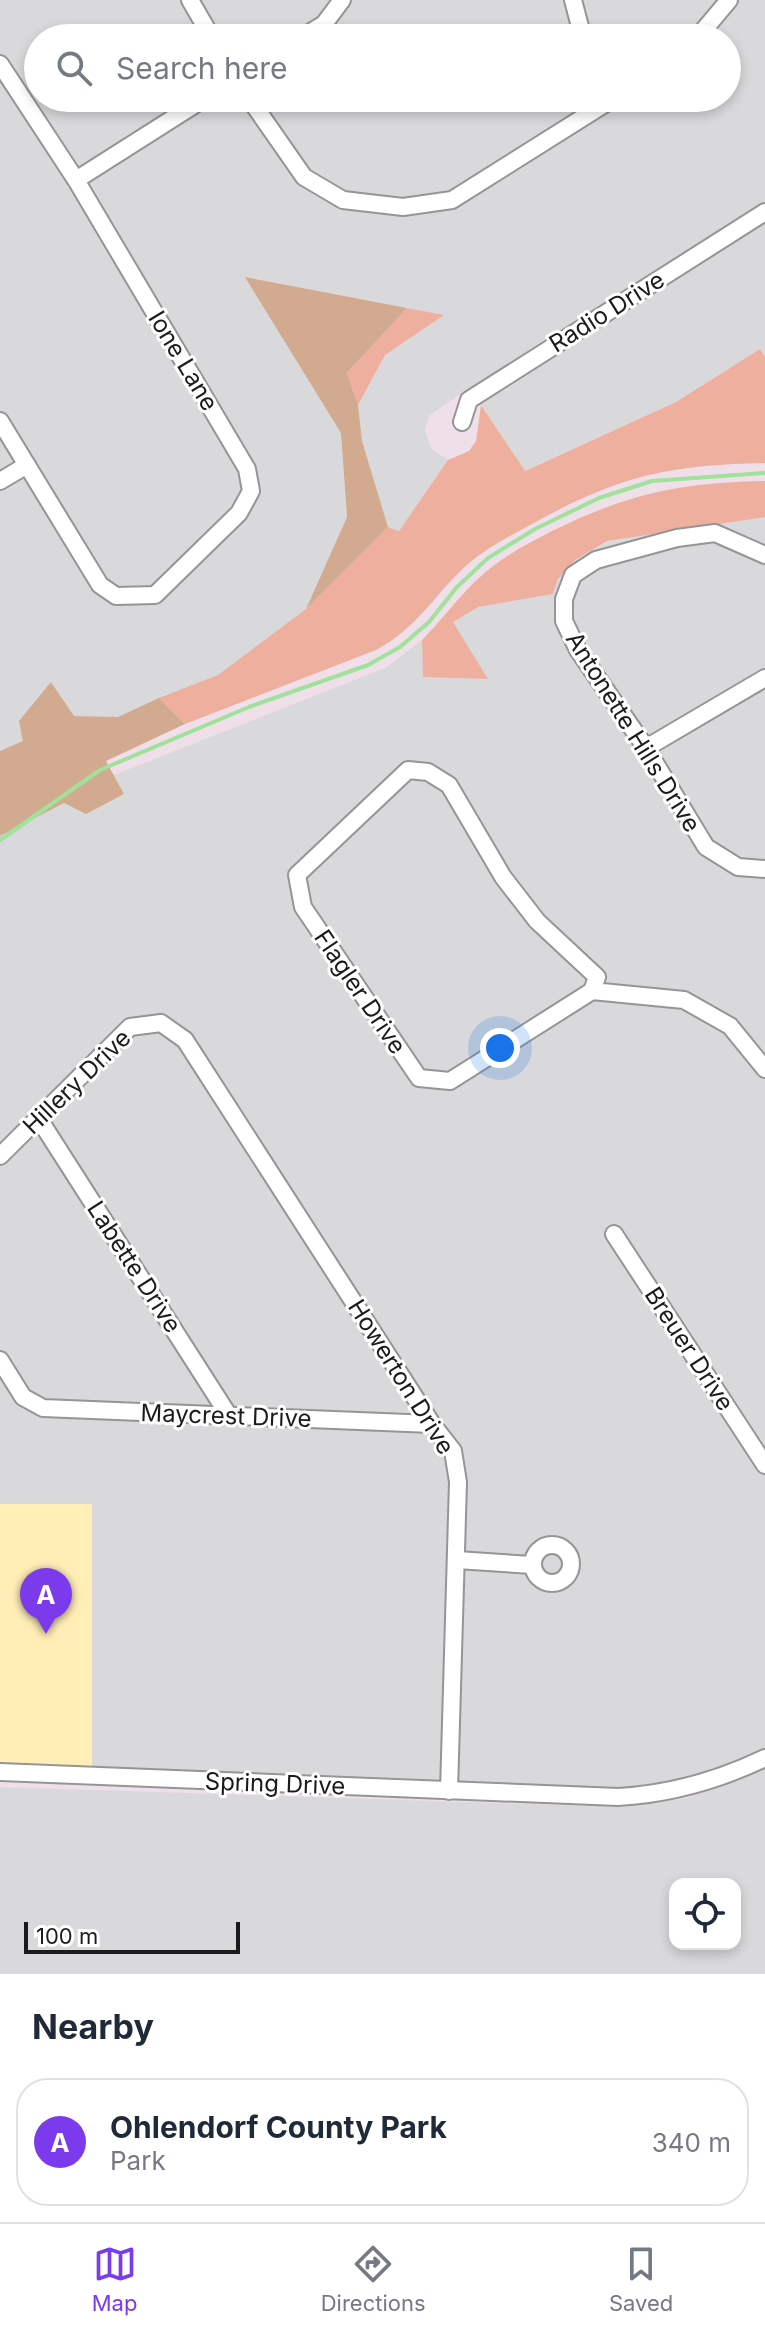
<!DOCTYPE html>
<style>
body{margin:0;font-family:Inter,sans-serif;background:#f6f6f7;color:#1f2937}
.controls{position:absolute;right:24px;bottom:24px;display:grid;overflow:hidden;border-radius:16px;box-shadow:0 4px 12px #0003}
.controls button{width:72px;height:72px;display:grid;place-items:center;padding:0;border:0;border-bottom:2px solid #e0e1e3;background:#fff;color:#1f2937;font:40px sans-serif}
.scale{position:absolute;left:24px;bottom:20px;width:216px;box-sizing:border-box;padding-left:8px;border:4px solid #1b1b1b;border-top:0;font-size:22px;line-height:28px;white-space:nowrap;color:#1b1b1b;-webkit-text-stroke:6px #fff;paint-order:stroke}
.you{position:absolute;left:500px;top:1048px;width:28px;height:28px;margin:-20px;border:6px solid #fff;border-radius:50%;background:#1a73e8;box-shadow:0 0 0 12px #1a73e833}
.badge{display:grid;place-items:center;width:52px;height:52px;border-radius:50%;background:#7c3aed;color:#fff;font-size:26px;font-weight:700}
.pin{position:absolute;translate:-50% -66px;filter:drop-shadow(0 2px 4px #0008)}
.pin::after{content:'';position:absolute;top:42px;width:28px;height:24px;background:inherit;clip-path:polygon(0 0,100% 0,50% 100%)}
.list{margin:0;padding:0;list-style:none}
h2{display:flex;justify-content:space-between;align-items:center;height:104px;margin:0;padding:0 32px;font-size:34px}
h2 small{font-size:26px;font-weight:400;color:#747a83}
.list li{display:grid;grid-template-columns:52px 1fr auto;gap:24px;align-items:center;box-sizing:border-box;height:128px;margin:0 16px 16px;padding:0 16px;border:2px solid #e0e1e3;border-radius:32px}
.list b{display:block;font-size:30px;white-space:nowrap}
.list p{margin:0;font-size:26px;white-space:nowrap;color:#747a83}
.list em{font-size:26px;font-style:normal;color:#747a83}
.icon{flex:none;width:44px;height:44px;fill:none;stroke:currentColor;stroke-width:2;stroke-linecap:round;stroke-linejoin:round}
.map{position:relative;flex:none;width:765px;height:1974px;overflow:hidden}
.search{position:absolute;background:#fff;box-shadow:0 4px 12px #0003;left:24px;right:24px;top:24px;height:88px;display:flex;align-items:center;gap:20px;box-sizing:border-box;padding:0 28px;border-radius:44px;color:#747a83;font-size:30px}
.sheet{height:248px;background:#fff}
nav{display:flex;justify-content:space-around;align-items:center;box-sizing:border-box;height:112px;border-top:2px solid #e0e1e3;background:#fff;font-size:22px;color:#747a83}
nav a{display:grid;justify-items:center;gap:4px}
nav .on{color:#7c3aed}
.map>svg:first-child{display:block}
.residential{fill:#d9d8da;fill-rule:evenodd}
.grass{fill:#efaf9f}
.forest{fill:#d2aa90}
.park{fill:#ffeeb6}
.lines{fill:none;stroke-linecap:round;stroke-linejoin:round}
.stream{stroke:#a0e19b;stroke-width:4}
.minor-casing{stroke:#959595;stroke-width:20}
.minor{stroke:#fff;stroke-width:16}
.labels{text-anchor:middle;stroke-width:6;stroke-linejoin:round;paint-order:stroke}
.street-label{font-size:24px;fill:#1b1b1b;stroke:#fff}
</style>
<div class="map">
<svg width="765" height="1974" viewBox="0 0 765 1974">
<rect width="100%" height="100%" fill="#eedfe9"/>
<!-- residential -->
<g class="residential">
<path d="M 0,0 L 765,0 L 765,357 L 760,349 L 676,402 L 524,471 L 470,387 L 429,416 L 425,430 L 431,449 L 448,460 L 399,531 L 388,527 L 362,441 L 358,405 L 385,355 L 443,315 L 246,277 L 341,432 L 347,517 L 306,609 L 218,675 L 118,717 L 74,716 L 52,683 L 24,741 L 0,751 ZM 38,38 L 727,38 L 727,98 L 38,98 Z"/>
<polygon points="765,517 765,1748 717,1771 672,1785 618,1790 92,1767 92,1505 0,1504 0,836 64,803 124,795 114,775 385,668 422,640 423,677 487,679 452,622 477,607 553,594 558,579 575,559 607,541"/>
<path d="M 765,1767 L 765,1974 L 0,1974 L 0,1787 L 588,1806 L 684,1799 L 742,1779 ZM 675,1884 L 735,1884 L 735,1944 L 675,1944 Z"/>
</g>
<!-- grass -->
<g class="grass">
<polygon points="407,308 444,315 385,355 358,405 347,373"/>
<path d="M 760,349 L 765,357 L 765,463 C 667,465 618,476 532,524 C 510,536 488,547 469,563 C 435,593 419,627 376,650 L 185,724 L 159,698 L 218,675 L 306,609 L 388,527 L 399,531 L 448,460 L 469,451 L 476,441 L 481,405 L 525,471 L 676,402 Z"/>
<path d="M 765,481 L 765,517 L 607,541 L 575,560 L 558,579 L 553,594 L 478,607 L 453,622 L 488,679 L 423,677 L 422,640 C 442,620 459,596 480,577 C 501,557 527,544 552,531 C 630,493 680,483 765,481 Z"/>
</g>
<!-- forest -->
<g class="forest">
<polygon points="245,277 407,308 347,373 358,405 362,441 388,527 306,609 347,517 341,433"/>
<polygon points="51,682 74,716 118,717 159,698 185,724 106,761 124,794 86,814 64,803 0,836 0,751 23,741 19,721"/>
</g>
<!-- park -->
<polygon class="park" points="0,1504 92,1504 92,1767 0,1764"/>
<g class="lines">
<!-- stream -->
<polyline class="stream" points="0,840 100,770 249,707 368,665 400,647 429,622 457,587 488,558 535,529 599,498 652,481 765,473"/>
<defs>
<g id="minor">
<polyline points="190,0 212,38"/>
<polyline points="573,0 583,38"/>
<polyline points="301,38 324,24 342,0"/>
<polyline points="697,38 729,0"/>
<polyline points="0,64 76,180 247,469 251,491 239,513 155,595 116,596 100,585 0,421"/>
<polyline points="249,98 304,177 343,200 403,207 452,200 614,98"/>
<polyline points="76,180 205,98"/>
<polyline points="462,422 469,400 765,212"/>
<polyline points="0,481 27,465"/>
<polyline points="765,555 715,533 677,538 596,560 573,575 564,599 564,621 578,650 646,748 706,847 738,867 765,869"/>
<polyline points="646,748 765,678"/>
<polyline points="592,991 450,1081 419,1078 303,907 297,875 408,770 428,772 449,785 503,877 537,921 597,977 592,991 684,1000 730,1026 765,1069"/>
<polyline points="39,1119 229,1416"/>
<polyline points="0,1156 130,1027 161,1023 185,1040 432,1424 453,1451 458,1482 449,1791"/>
<polyline points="614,1234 765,1465"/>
<polyline points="0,1360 23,1397 43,1408 432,1424"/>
<circle cx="552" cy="1564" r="19"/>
<polyline points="457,1560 532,1565"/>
<path d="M 0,1772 L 618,1797 C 671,1794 717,1781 765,1758"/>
</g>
</defs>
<!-- minor casing -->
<use href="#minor" class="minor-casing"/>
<!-- minor -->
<use href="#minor" class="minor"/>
</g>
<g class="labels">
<!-- street labels -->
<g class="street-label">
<text transform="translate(607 312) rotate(-32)" y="8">Radio Drive</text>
<text transform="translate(183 361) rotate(59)" y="8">Ione Lane</text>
<text transform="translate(633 732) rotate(58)" y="8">Antonette Hills Drive</text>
<text transform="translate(360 992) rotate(56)" y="8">Flagler Drive</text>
<text transform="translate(77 1082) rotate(-44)" y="8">Hillery Drive</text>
<text transform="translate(134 1267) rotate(57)" y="8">Labette Drive</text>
<text transform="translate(689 1349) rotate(57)" y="8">Breuer Drive</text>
<text transform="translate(401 1377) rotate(58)" y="8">Howerton Drive</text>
<text transform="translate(226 1416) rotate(2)" y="8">Maycrest Drive</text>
<text transform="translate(275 1784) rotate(2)" y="8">Spring Drive</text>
</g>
</g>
</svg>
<div class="controls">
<button><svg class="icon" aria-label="locate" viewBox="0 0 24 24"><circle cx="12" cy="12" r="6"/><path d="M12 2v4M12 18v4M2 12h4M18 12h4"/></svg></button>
</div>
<div class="scale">100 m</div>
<div class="you"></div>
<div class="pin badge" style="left:46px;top:1634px">A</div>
<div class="search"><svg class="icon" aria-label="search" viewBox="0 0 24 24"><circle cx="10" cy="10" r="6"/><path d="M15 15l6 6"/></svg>Search here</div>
</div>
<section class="sheet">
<h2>Nearby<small></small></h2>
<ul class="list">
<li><span class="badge">A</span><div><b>Ohlendorf County Park</b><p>Park</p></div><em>340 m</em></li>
</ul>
</section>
<nav>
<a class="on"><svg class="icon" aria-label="map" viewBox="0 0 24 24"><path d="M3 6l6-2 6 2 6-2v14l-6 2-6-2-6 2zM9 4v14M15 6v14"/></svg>Map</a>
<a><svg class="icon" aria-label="directions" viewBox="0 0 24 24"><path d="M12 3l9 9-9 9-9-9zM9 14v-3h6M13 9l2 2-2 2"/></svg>Directions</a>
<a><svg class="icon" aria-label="saved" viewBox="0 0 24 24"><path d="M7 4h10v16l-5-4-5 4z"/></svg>Saved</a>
</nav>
